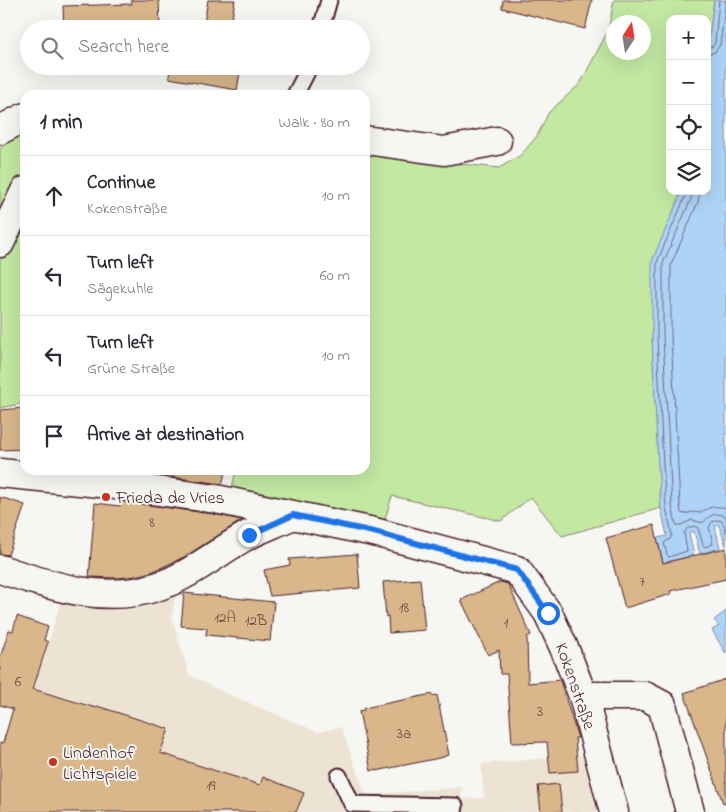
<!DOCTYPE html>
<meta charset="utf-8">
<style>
body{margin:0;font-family:"Indie Flower",sans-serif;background:#f2f2f3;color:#2b2b33}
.controls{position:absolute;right:15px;top:15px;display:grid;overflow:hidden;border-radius:10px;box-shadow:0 5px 20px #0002}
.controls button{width:45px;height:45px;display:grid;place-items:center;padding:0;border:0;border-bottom:1px solid #e1e1e2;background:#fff;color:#2b2b33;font:25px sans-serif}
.compass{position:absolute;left:606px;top:15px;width:45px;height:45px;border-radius:50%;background:#fff;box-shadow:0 5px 20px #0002;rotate:12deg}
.stop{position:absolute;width:15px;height:15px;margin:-11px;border:4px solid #1a73e8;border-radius:50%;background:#fff}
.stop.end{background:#1a73e8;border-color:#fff;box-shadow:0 1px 5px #0008}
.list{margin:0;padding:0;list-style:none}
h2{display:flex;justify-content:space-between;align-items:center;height:65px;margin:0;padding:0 20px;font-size:21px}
h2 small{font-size:16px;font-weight:400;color:#7c7c81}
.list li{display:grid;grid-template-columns:32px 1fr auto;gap:15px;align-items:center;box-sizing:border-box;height:80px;padding:0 20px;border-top:1px solid #e1e1e2}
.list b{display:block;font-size:19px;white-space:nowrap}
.list p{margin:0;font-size:16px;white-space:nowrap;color:#7c7c81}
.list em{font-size:16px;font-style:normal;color:#7c7c81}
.icon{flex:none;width:28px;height:28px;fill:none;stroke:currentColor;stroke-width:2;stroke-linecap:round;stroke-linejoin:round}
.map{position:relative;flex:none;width:726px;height:812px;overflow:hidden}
.search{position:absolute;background:#fff;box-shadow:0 5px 20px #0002;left:20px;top:20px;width:350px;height:55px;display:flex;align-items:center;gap:12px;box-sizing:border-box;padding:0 18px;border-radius:28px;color:#7c7c81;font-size:19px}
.panel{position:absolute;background:#fff;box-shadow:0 5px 20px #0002;left:20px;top:90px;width:350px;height:385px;border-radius:15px}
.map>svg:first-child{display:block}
.built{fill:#ede3d3}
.green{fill:#c2e8a2;stroke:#868466;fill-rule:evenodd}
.water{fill:#add4f7;stroke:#858ca5}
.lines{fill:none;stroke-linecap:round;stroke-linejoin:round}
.shore{stroke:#72677d;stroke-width:1}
.building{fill:#d9b78b;stroke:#4a1f2b}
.lane-casing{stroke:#4a1f2b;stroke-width:19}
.street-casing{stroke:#4a1f2b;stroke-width:31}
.lane{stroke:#f6f6f2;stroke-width:15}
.street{stroke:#f6f6f2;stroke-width:28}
.route{stroke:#1a73e8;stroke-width:6}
.poi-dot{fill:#c8321e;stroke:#f6f6f2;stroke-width:2}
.labels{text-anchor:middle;stroke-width:4;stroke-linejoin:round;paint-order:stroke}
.number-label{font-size:15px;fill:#6e4543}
.poi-label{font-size:18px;fill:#4a1f2b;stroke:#f6f6f2;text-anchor:start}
.street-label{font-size:18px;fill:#4a1f2b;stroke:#f6f6f2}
</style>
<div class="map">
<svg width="726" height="812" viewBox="0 0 726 812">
<rect width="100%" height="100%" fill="#f6f6f2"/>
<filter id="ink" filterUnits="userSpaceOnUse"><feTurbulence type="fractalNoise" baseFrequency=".02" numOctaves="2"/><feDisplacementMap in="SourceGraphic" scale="10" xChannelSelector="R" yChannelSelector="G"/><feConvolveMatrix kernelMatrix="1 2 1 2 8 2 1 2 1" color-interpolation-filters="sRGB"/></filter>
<g filter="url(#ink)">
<!-- built -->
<polygon class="built" points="176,589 172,618 189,675 223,692 318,732 341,727 366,795 462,787 461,799 484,798 481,764 584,755 599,812 0,812 14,755 63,594"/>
<!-- green -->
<g class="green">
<path d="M 614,0 L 714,0 L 707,55 L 707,19 L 670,19 L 670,191 L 682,191 L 652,338 L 661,508 L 562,536 L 531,497 L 501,521 L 392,496 L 385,519 L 232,488 L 236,470 L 365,470 L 365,154 L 499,168 L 521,155 L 537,136 L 549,112 L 580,84 L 608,31 ZM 614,22 L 644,22 L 644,52 L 614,52 Z"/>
<polygon points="25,132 25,403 0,408 0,149 12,137"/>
</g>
<!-- water -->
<g class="water">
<polygon points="714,0 726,0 726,546 719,525 715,526 720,548 700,554 694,531 689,533 694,555 663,563 657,538 667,536 661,508 658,465 652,338 652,261 682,191 707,191 707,55"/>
<polygon points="726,611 726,654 712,630 719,626 714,620"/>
</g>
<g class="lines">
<!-- shore -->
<g class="shore">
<polyline points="707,47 712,47 715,43 719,0"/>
<polyline points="707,54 715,52 720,45 726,0"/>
<polyline points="686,191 685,197 657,262 657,338 663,465 666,507 672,535 670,539 664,543 667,555 669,557 687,551 684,533 688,528 694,526 698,528 703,545 705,547 713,544 709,527 712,522 718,520 722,521 726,532"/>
<path d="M 693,191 L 691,199 L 663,263 L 663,337 L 672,506 L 676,524 L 678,526 L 692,520 L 703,523 C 709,515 717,511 726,517"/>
<path d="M 700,191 L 698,202 L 671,265 L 671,337 L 680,505 L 681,513 L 684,514 L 693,512 L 700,513 C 708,507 716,505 726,508"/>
</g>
</g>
<!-- building -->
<g class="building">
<polygon points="131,0 159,0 160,29 64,29 63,6 132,4"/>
<polygon points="208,0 235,0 230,29 203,29"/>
<polygon points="503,0 592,0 585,29 502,8"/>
<polygon points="170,66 241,66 237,90 169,78"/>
<polygon points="25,408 25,449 0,450 0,410"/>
<polygon points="120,470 226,470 222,484"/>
<polygon points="0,497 25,505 8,555 0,554"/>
<polygon points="120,501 213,514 242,520 186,556 154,571 136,576 118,578 89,577 95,503 120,506"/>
<polygon points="654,525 663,563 726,548 726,579 670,591 671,594 625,608 606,538"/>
<polygon points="357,554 360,588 270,596 264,570 290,565 289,559"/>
<polygon points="420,579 425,630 389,633 388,616 386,617 383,582"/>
<polygon points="500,582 508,584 531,635 527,637 528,683 560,680 578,738 575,738 578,771 550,773 547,742 512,743 507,674 500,674 499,650 488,655 461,600"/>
<polygon points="184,593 274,602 270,641 206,635 207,628 181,626"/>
<polygon points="17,616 48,627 44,640 48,642 33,689 96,708 97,706 169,729 160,753 260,785 263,777 304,793 296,812 0,812 0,743 3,743 13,709 0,705 0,658 9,630 13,631"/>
<polygon points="726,679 726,802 723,803 684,693"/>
<polygon points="432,694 432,696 437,695 449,755 444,756 444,757 376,771 376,769 371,771 359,711 364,710 364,708"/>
<polygon points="559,784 562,812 541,812 538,786"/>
</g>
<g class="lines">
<defs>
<g id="lane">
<polyline points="321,29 329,0"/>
<polyline points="295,95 310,66"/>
<polyline points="339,776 352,804 455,806 454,812"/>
</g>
<g id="street">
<polyline points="0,130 25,117"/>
<polyline points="365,140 444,151 497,141"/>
<polyline points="0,243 25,191"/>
<polyline points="0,473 100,483 216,499 374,532 517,570 548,613 565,650 583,696 614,812"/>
<path d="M 0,569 C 51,586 106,605 159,586 C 191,575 219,551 248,535 C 263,528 278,522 293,515"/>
<polyline points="583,696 645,696 662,705 690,812"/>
</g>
</defs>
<!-- lane casing -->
<use href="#lane" class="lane-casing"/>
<!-- street casing -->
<use href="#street" class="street-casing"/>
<!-- lane -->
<use href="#lane" class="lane"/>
<!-- street -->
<use href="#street" class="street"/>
</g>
</g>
<g class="lines" filter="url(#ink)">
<!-- route -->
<polyline class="route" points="249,535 293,515 374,532 517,570 548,613"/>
</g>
<!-- markers -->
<g class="poi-dot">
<circle cx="106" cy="497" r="5"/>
<circle cx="53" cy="762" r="5"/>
</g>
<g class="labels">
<!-- number labels -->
<g class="number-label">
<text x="152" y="527">8</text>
<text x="642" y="586">7</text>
<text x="404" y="612">18</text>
<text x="225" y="622">12A</text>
<text x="256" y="625">12B</text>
<text x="506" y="627">1</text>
<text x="18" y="686">6</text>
<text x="540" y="716">3</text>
<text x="404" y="738">3a</text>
<text x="211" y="790">19</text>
</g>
<!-- poi labels -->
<g class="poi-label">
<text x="116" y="503">Frieda de Vries</text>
<text x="63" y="758">Lindenhof<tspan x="63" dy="21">Lichtspiele</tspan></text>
</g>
<!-- street labels -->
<g class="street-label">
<text transform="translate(576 686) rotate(71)" y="6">Kokenstraße</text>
</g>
</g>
</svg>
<div class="controls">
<button>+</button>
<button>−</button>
<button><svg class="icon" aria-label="locate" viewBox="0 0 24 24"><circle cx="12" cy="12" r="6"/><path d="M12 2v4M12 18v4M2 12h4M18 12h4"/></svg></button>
<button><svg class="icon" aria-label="layers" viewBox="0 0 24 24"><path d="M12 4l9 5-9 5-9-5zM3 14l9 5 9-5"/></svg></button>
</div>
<svg class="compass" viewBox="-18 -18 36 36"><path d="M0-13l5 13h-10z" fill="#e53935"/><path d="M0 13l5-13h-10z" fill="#7c7c81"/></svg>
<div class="stop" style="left:548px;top:613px"></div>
<div class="stop end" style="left:249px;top:535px"></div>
<div class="search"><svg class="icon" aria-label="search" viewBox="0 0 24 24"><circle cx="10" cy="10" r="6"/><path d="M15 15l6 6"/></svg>Search here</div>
<section class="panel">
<h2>1 min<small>Walk · 80 m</small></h2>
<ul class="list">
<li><svg class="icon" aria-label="ahead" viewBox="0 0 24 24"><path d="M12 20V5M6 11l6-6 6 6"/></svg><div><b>Continue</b><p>Kokenstraße</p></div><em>10 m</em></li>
<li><svg class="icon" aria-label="left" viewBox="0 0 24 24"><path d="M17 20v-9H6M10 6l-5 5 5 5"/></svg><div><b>Turn left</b><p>Sägekuhle</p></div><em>60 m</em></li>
<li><svg class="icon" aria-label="left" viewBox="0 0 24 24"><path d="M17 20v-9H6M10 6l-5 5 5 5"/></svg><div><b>Turn left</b><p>Grüne Straße</p></div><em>10 m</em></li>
<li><svg class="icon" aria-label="arrive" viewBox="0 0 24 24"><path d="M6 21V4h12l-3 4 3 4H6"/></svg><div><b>Arrive at destination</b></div></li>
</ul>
</section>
</div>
